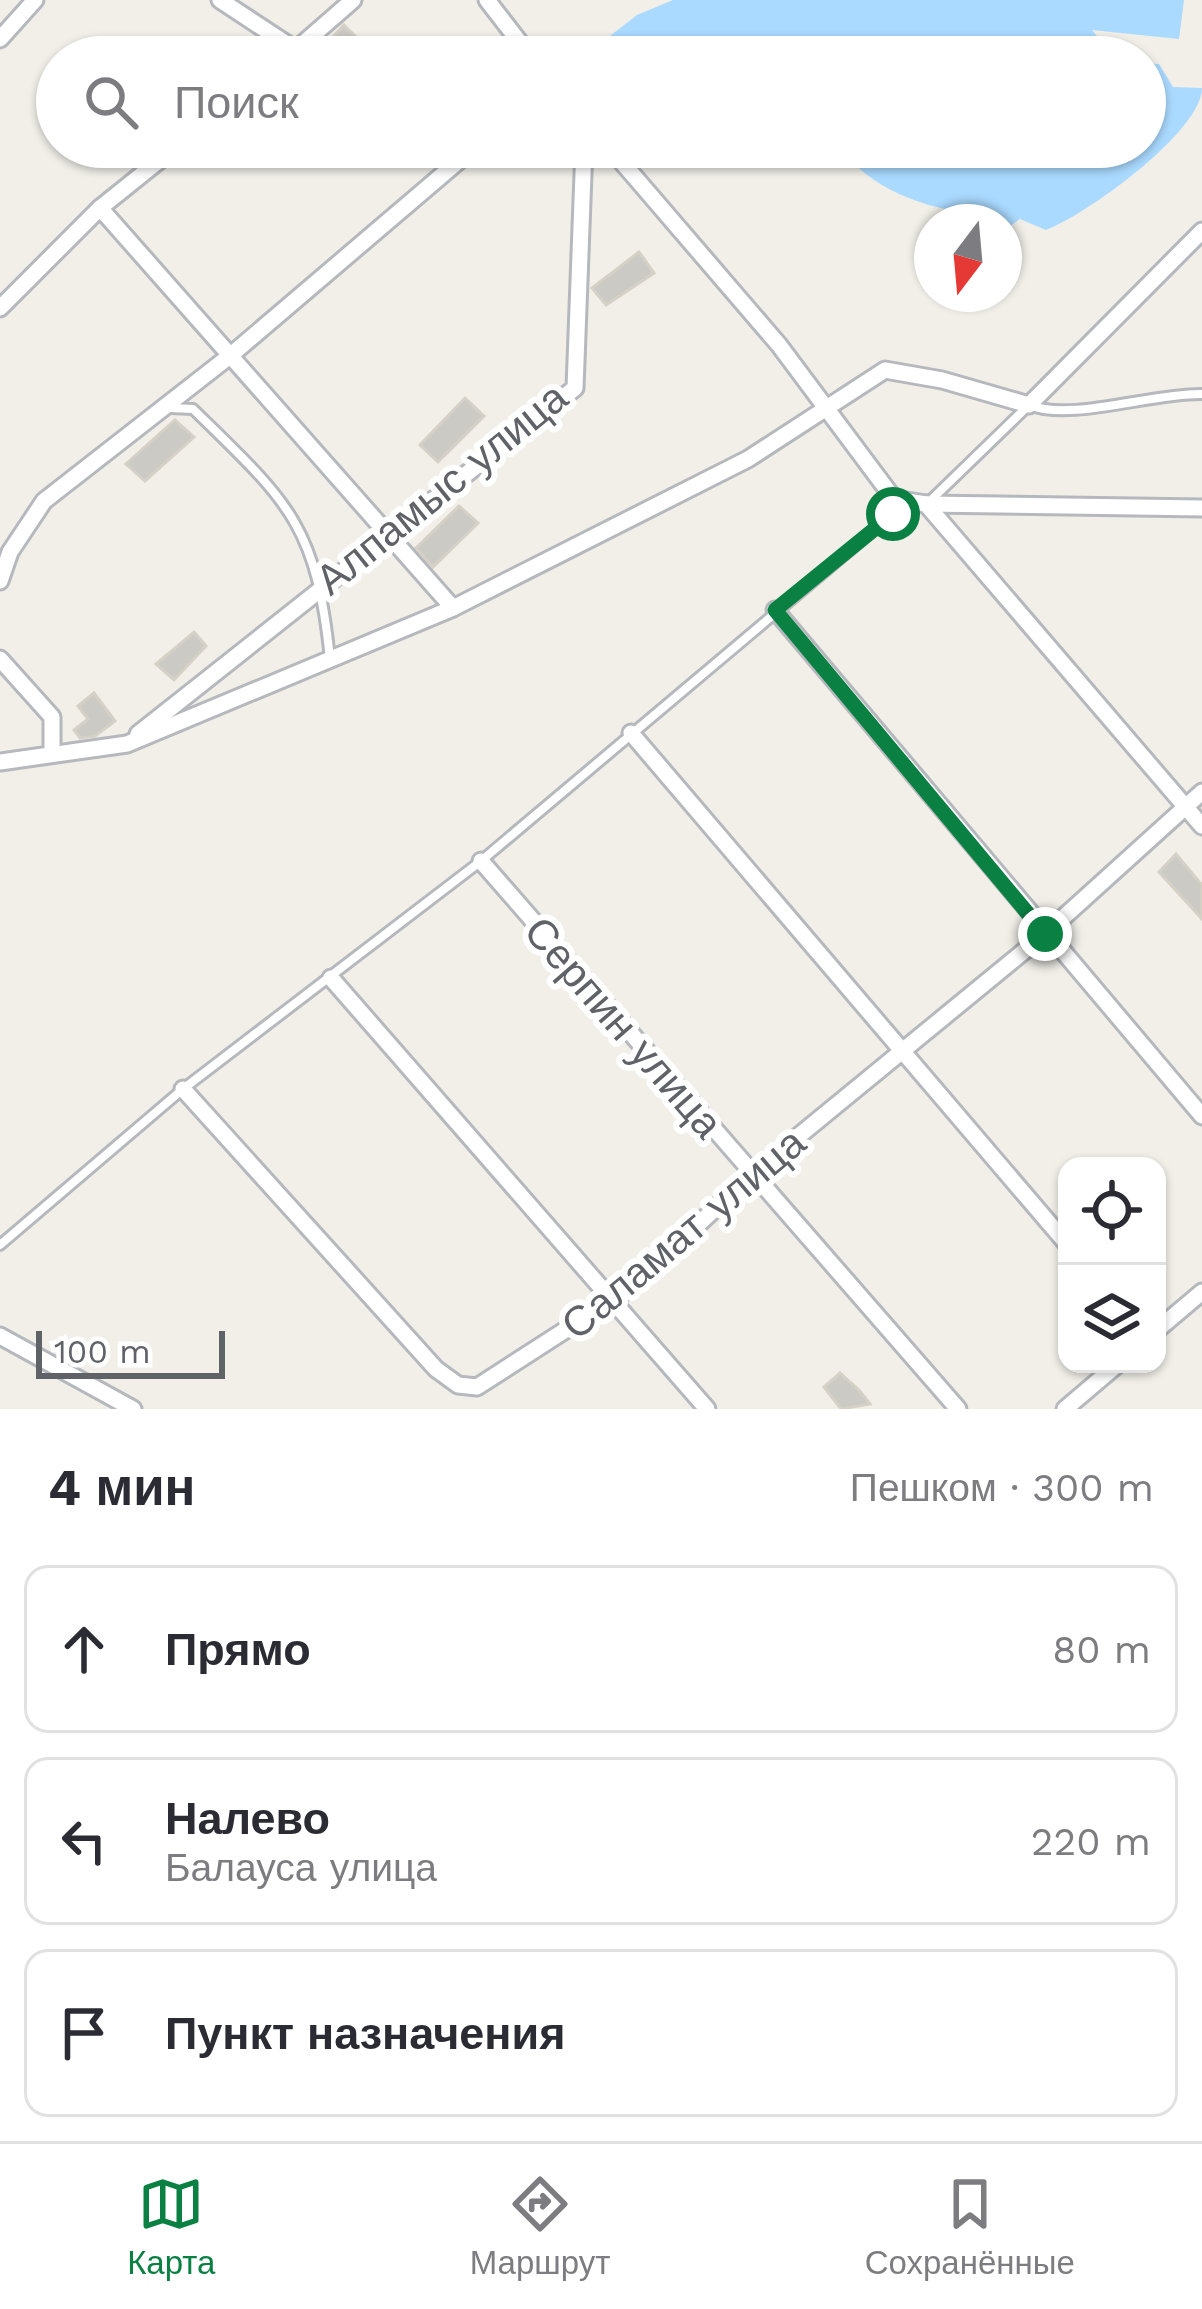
<!DOCTYPE html>
<html lang="ru">
<meta charset="utf-8">
<style>
body{margin:0;font-family:"Work Sans",sans-serif;background:#f7f7f7;color:#2b2b33}
.controls{position:absolute;right:36px;bottom:36px;display:grid;overflow:hidden;border-radius:24px;box-shadow:0 3px 9px #0004}
.controls button{width:108px;height:108px;display:grid;place-items:center;padding:0;border:0;border-bottom:3px solid #e1e1e2;background:#fff;color:#2b2b33;font:60px sans-serif}
.compass{position:absolute;left:914px;top:204px;width:108px;height:108px;border-radius:50%;background:#fff;box-shadow:0 3px 9px #0004;rotate:196deg}
.scale{position:absolute;left:36px;bottom:30px;width:189px;box-sizing:border-box;padding-left:12px;border:6px solid #5f6368;border-top:0;font-size:33px;line-height:42px;white-space:nowrap;color:#5f6368;-webkit-text-stroke:9px #fff;paint-order:stroke}
.stop{position:absolute;width:36px;height:36px;margin:-27px;border:9px solid #0b8043;border-radius:50%;background:#fff}
.stop.end{background:#0b8043;border-color:#fff;box-shadow:0 3px 12px #0008}
.list{margin:0;padding:0;list-style:none}
h2{display:flex;justify-content:space-between;align-items:center;height:156px;margin:0;padding:0 48px;font-size:51px}
h2 small{font-size:39px;font-weight:400;color:#7c7c81}
.list li{display:grid;grid-template-columns:78px 1fr auto;gap:36px;align-items:center;box-sizing:border-box;height:168px;margin:0 24px 24px;padding:0 24px;border:3px solid #e1e1e2;border-radius:24px}
.list b{display:block;font-size:45px;white-space:nowrap}
.list p{margin:0;font-size:39px;white-space:nowrap;color:#7c7c81}
.list em{font-size:39px;font-style:normal;color:#7c7c81}
.icon{flex:none;width:66px;height:66px;fill:none;stroke:currentColor;stroke-width:2;stroke-linecap:round;stroke-linejoin:round}
.map{position:relative;flex:none;width:1202px;height:1409px;overflow:hidden}
.search{position:absolute;background:#fff;box-shadow:0 3px 9px #0004;left:36px;right:36px;top:36px;height:132px;display:flex;align-items:center;gap:30px;box-sizing:border-box;padding:0 42px;border-radius:66px;color:#7c7c81;font-size:45px}
.sheet{height:732px;background:#fff}
nav{display:flex;justify-content:space-around;align-items:center;box-sizing:border-box;height:168px;border-top:3px solid #e1e1e2;background:#fff;font-size:33px;color:#7c7c81}
nav a{display:grid;justify-items:center;gap:6px}
nav .on{color:#0b8043}
.map>svg:first-child{display:block}
.water{fill:#aadaff}
.building{fill:#cccac5;stroke:#d6d1c6;stroke-width:3}
.lines{fill:none;stroke-linecap:round;stroke-linejoin:round}
.service-casing{stroke:#b5b8bc;stroke-width:14}
.minor-casing{stroke:#b5b8bc;stroke-width:21}
.service{stroke:#fff;stroke-width:8}
.minor{stroke:#fff;stroke-width:15}
.route{stroke:#0b8043;stroke-width:15}
.labels{text-anchor:middle;stroke-width:12;stroke-linejoin:round;paint-order:stroke}
.street-label{font-size:42px;fill:#5f6368;stroke:#fff}
</style>
<div class="map">
<svg width="1202" height="1409" viewBox="0 0 1202 1409">
<rect width="100%" height="100%" fill="#f1efe8"/>
<!-- water -->
<g class="water">
<polygon points="673,0 1184,0 1179,39 1092,30 1114,57 583,57 637,15"/>
<path d="M 1145,63 L 1159,64 L 1173,87 L 1202,88 C 1202,131 1088,214 1046,230 L 1020,219 L 1004,230 L 1004,222 L 983,222 L 974,213 C 926,210 867,187 840,147 L 1145,147 Z"/>
</g>
<!-- building -->
<g class="building">
<polygon points="344,25 362,43 349,57 314,57"/>
<polygon points="639,252 654,273 606,305 592,288"/>
<polygon points="465,398 484,416 438,462 420,445"/>
<polygon points="175,420 194,437 145,481 126,464"/>
<polygon points="459,506 478,523 433,567 416,548"/>
<polygon points="194,632 206,646 174,680 156,664"/>
<polygon points="94,693 115,721 95,736 80,738 74,730 88,719 78,706"/>
<polygon points="1176,854 1202,885 1202,919 1159,872"/>
<polygon points="840,1373 859,1390 870,1404 841,1409 824,1387"/>
</g>
<g class="lines">
<defs>
<g id="service">
<path d="M 170,408 L 193,409 C 288,502 316,523 330,659"/>
<path d="M 931,500 L 1029,405 C 1071,422 1151,393 1202,394"/>
<polyline points="0,1245 183,1089 481,861 893,514 918,507"/>
</g>
<g id="minor">
<polyline points="220,0 296,50"/>
<polyline points="487,0 531,57"/>
<polyline points="0,39 35,0"/>
<polyline points="290,55 353,0"/>
<polyline points="609,147 779,345 894,499 926,504 1202,826"/>
<polyline points="100,208 453,608"/>
<polyline points="0,308 100,208 176,147"/>
<polyline points="926,504 1202,508"/>
<polyline points="0,581 10,552 44,501 231,355 475,147"/>
<polyline points="775,610 1202,1116"/>
<polyline points="0,659 52,717 52,754"/>
<polyline points="631,733 1067,1244"/>
<polyline points="138,734 575,388 584,147"/>
<polyline points="0,762 127,744 453,608 748,459 885,370 942,380 1029,405 1202,231"/>
<polyline points="481,861 958,1409"/>
<polyline points="331,978 707,1409"/>
<polyline points="183,1089 436,1369 458,1385 477,1387 629,1289 751,1175 1045,934 1202,792"/>
<polyline points="1157,1330 1202,1292"/>
<polyline points="0,1336 133,1409"/>
<polyline points="1065,1409 1118,1364"/>
</g>
</defs>
<!-- service casing -->
<use href="#service" class="service-casing"/>
<!-- minor casing -->
<use href="#minor" class="minor-casing"/>
<!-- service -->
<use href="#service" class="service"/>
<!-- minor -->
<use href="#minor" class="minor"/>
</g>
<g class="lines">
<!-- route -->
<polyline class="route" points="893,514 775,610 1045,934"/>
</g>
<g class="labels">
<!-- street labels -->
<g class="street-label">
<text transform="translate(441 488) rotate(-39)" y="15">Алпамыс улица</text>
<text transform="translate(624 1027) rotate(49)" y="15">Серпин улица</text>
<text transform="translate(683 1233) rotate(-40)" y="15">Саламат улица</text>
</g>
</g>
</svg>
<div class="controls">
<button><svg class="icon" aria-label="locate" viewBox="0 0 24 24"><circle cx="12" cy="12" r="6"/><path d="M12 2v4M12 18v4M2 12h4M18 12h4"/></svg></button>
<button><svg class="icon" aria-label="layers" viewBox="0 0 24 24"><path d="M12 4l9 5-9 5-9-5zM3 14l9 5 9-5"/></svg></button>
</div>
<svg class="compass" viewBox="-18 -18 36 36"><path d="M0-13l5 13h-10z" fill="#e53935"/><path d="M0 13l5-13h-10z" fill="#7c7c81"/></svg>
<div class="scale">100 m</div>
<div class="stop" style="left:893px;top:514px"></div>
<div class="stop end" style="left:1045px;top:934px"></div>
<div class="search"><svg class="icon" aria-label="search" viewBox="0 0 24 24"><circle cx="10" cy="10" r="6"/><path d="M15 15l6 6"/></svg>Поиск</div>
</div>
<section class="sheet">
<h2>4 мин<small>Пешком · 300 m</small></h2>
<ul class="list">
<li><svg class="icon" aria-label="ahead" viewBox="0 0 24 24"><path d="M12 20V5M6 11l6-6 6 6"/></svg><div><b>Прямо</b></div><em>80 m</em></li>
<li><svg class="icon" aria-label="left" viewBox="0 0 24 24"><path d="M17 20v-9H6M10 6l-5 5 5 5"/></svg><div><b>Налево</b><p>Балауса улица</p></div><em>220 m</em></li>
<li><svg class="icon" aria-label="arrive" viewBox="0 0 24 24"><path d="M6 21V4h12l-3 4 3 4H6"/></svg><div><b>Пункт назначения</b></div></li>
</ul>
</section>
<nav>
<a class="on"><svg class="icon" aria-label="map" viewBox="0 0 24 24"><path d="M3 6l6-2 6 2 6-2v14l-6 2-6-2-6 2zM9 4v14M15 6v14"/></svg>Карта</a>
<a><svg class="icon" aria-label="directions" viewBox="0 0 24 24"><path d="M12 3l9 9-9 9-9-9zM9 14v-3h6M13 9l2 2-2 2"/></svg>Маршрут</a>
<a><svg class="icon" aria-label="saved" viewBox="0 0 24 24"><path d="M7 4h10v16l-5-4-5 4z"/></svg>Сохранённые</a>
</nav>
